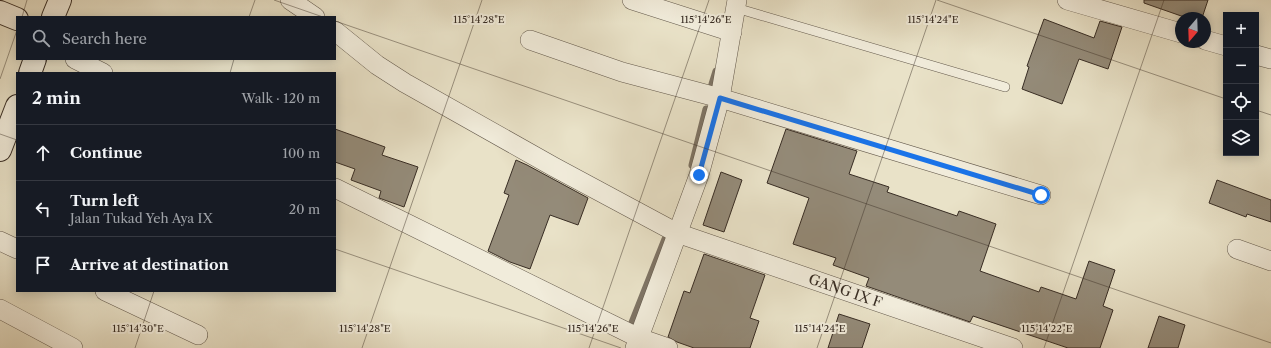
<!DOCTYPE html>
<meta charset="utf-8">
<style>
body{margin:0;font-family:"Libre Caslon Text",serif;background:#20242c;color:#f1f3f6}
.controls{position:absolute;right:12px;top:12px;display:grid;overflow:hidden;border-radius:0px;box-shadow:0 2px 10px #0003}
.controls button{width:36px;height:36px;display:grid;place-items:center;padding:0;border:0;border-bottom:1px solid #363941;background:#171b24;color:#f1f3f6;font:20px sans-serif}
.compass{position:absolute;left:1175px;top:12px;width:36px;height:36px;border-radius:50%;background:#171b24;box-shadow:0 2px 10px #0003;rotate:199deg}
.stop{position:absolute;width:12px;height:12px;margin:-9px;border:3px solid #1a73e8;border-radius:50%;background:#fff}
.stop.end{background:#1a73e8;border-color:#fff;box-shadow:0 1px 4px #0008}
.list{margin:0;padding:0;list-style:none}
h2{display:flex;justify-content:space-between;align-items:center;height:52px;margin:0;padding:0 16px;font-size:17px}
h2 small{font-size:13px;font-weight:400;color:#9ea1a6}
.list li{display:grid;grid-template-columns:26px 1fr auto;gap:12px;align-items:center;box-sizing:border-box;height:56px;padding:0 16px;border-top:1px solid #363941}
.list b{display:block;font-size:15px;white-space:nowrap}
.list p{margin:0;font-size:13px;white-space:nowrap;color:#9ea1a6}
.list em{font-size:13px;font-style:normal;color:#9ea1a6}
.icon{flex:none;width:22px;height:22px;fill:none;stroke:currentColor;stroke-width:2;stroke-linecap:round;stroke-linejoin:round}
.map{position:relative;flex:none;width:1271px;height:348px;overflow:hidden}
.search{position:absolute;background:#171b24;box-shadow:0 2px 10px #0003;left:16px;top:16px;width:320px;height:44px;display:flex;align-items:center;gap:10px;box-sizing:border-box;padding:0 14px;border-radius:0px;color:#9ea1a6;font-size:15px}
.panel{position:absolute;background:#171b24;box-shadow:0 2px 10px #0003;left:16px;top:72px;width:320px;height:220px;border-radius:0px}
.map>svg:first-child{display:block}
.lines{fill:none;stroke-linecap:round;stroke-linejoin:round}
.stream{stroke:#7e7465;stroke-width:7}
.building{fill:#948b79;stroke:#382d24}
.lane-casing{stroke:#645a4d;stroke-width:10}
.street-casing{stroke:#645a4d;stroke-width:20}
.secondary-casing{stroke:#382d24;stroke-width:24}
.lane{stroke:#f1ecdb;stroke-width:9}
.street{stroke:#f1ecdb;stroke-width:19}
.secondary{stroke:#f1ecdb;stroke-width:22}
.route{stroke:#1a73e8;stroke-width:5}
.ticks{fill:none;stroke:#382d24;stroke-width:1;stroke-opacity:0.45}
.labels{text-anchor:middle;stroke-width:4;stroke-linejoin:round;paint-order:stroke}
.street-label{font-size:14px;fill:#382d24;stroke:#f1ecdb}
.ticks-label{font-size:10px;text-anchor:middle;fill:#382d24;stroke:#f1ecdb;stroke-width:4;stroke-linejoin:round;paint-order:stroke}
</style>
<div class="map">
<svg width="1271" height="348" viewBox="0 0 1271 348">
<rect width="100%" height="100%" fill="#e9e2c8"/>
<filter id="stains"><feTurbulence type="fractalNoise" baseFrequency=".005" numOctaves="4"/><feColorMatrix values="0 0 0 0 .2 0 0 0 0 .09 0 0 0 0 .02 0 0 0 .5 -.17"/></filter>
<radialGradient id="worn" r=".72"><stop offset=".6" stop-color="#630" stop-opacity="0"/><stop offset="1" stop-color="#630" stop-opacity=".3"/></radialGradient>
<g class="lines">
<!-- stream -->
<g class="stream">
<polyline points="712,84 716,71"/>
<polyline points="692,165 706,109"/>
<polyline points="631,325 665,239"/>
</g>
</g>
<!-- building -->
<g class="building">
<polygon points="1144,0 1208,0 1202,18 1187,18 1144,3"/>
<polygon points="1044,19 1094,38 1100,21 1122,27 1108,69 1079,59 1062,104 1022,89 1029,67 1027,66"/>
<polygon points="335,129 385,147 382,155 418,167 404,207 379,198 381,191 351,180 355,169 335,162"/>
<polygon points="786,129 857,151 849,174 889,187 887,192 957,216 959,211 996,224 980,271 1039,292 1041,287 1076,299 1089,261 1115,270 1103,306 1113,310 1100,348 1068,348 973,316 970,322 866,286 869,278 833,265 836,258 793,244 809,198 767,183"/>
<polygon points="516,160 527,165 588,198 578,225 550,215 530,269 510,262 488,251 509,195 504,193"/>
<polygon points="721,172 742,180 724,232 703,225"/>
<polygon points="1217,180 1271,200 1271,222 1247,214 1246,217 1209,203"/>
<polygon points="704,254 765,275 750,318 759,321 750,348 694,348 677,342 668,337 684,291 690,293"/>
<polygon points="839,314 870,324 862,348 828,348"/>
<polygon points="1159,316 1185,325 1178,348 1148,348"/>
</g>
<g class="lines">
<defs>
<polyline id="lane" points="736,8 1005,87"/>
<g id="street">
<polyline points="290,0 315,17"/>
<polyline points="632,0 732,32"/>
<polyline points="1067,0 1181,33"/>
<path id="s1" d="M 335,31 L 377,65 L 405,83 L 554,167 L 677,233 L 1013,348"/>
<polyline points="530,40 622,72 720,98 1041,195"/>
<polyline points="1205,40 1226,46"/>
<polyline points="1256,55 1271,59"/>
<polyline points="75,59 103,73"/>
<polyline points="335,188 639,338 668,348"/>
<polyline points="0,241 17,249"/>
<polyline points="1237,249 1271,261"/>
<polyline points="105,291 198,335"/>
<polyline points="0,309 73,348"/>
<polyline points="635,348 699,175 720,98 737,0"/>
</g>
<g id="secondary">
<polyline points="0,12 17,19"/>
<polyline points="53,17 60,0"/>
<polyline points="30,73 35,59"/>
<polyline points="0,150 17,106"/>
</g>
</defs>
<!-- lane casing -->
<use href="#lane" class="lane-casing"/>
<!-- street casing -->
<use href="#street" class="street-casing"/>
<!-- secondary casing -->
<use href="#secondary" class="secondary-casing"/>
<!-- lane -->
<use href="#lane" class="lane"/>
<!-- street -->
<use href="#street" class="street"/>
<!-- secondary -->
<use href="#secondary" class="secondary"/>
</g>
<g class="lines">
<!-- route -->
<polyline class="route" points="699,175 720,98 1041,195"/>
</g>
<!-- ticks -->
<path class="ticks" d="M 274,0 L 323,17M 937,0 L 1226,99M 22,17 L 27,0M 249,17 L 255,0M 335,21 L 1271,343M 230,73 L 234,59M 0,79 L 17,30M 1256,110 L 1271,115M 0,134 L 17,140M 335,249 L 621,348M 135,348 L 154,291M 362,348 L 482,0M 589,348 L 709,0M 817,348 L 936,0M 1044,348 L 1164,0"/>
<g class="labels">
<!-- street labels -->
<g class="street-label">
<text dy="5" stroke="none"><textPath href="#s1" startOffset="576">GANG IX F</textPath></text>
</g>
</g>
<g class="ticks-label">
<text x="933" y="23">115°14'24"E</text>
<text x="479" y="23">115°14'28"E</text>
<text x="706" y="23">115°14'26"E</text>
<text x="138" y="332">115°14'30"E</text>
<text x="365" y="332">115°14'28"E</text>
<text x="593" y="332">115°14'26"E</text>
<text x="820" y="332">115°14'24"E</text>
<text x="1047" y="332">115°14'22"E</text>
</g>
<rect width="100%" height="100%" filter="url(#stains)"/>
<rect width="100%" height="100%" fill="url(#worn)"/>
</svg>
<div class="controls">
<button>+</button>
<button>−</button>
<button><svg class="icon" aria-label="locate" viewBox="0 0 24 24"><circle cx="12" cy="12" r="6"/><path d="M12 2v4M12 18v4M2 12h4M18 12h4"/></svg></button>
<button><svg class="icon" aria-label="layers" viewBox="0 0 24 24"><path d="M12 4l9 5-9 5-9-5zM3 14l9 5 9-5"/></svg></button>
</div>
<svg class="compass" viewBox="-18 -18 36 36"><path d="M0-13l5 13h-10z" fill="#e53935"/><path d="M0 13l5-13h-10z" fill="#9ea1a6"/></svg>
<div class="stop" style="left:1041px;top:195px"></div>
<div class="stop end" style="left:699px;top:175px"></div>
<div class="search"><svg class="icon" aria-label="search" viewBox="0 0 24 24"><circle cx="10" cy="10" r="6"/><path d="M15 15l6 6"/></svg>Search here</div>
<section class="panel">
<h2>2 min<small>Walk · 120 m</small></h2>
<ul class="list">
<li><svg class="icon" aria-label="ahead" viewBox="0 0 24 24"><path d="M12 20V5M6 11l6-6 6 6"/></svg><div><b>Continue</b></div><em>100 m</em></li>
<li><svg class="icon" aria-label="left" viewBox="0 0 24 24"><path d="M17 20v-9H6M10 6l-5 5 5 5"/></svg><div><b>Turn left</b><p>Jalan Tukad Yeh Aya IX</p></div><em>20 m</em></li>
<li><svg class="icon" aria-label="arrive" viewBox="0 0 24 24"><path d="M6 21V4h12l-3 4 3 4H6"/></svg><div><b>Arrive at destination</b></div></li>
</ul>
</section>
</div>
